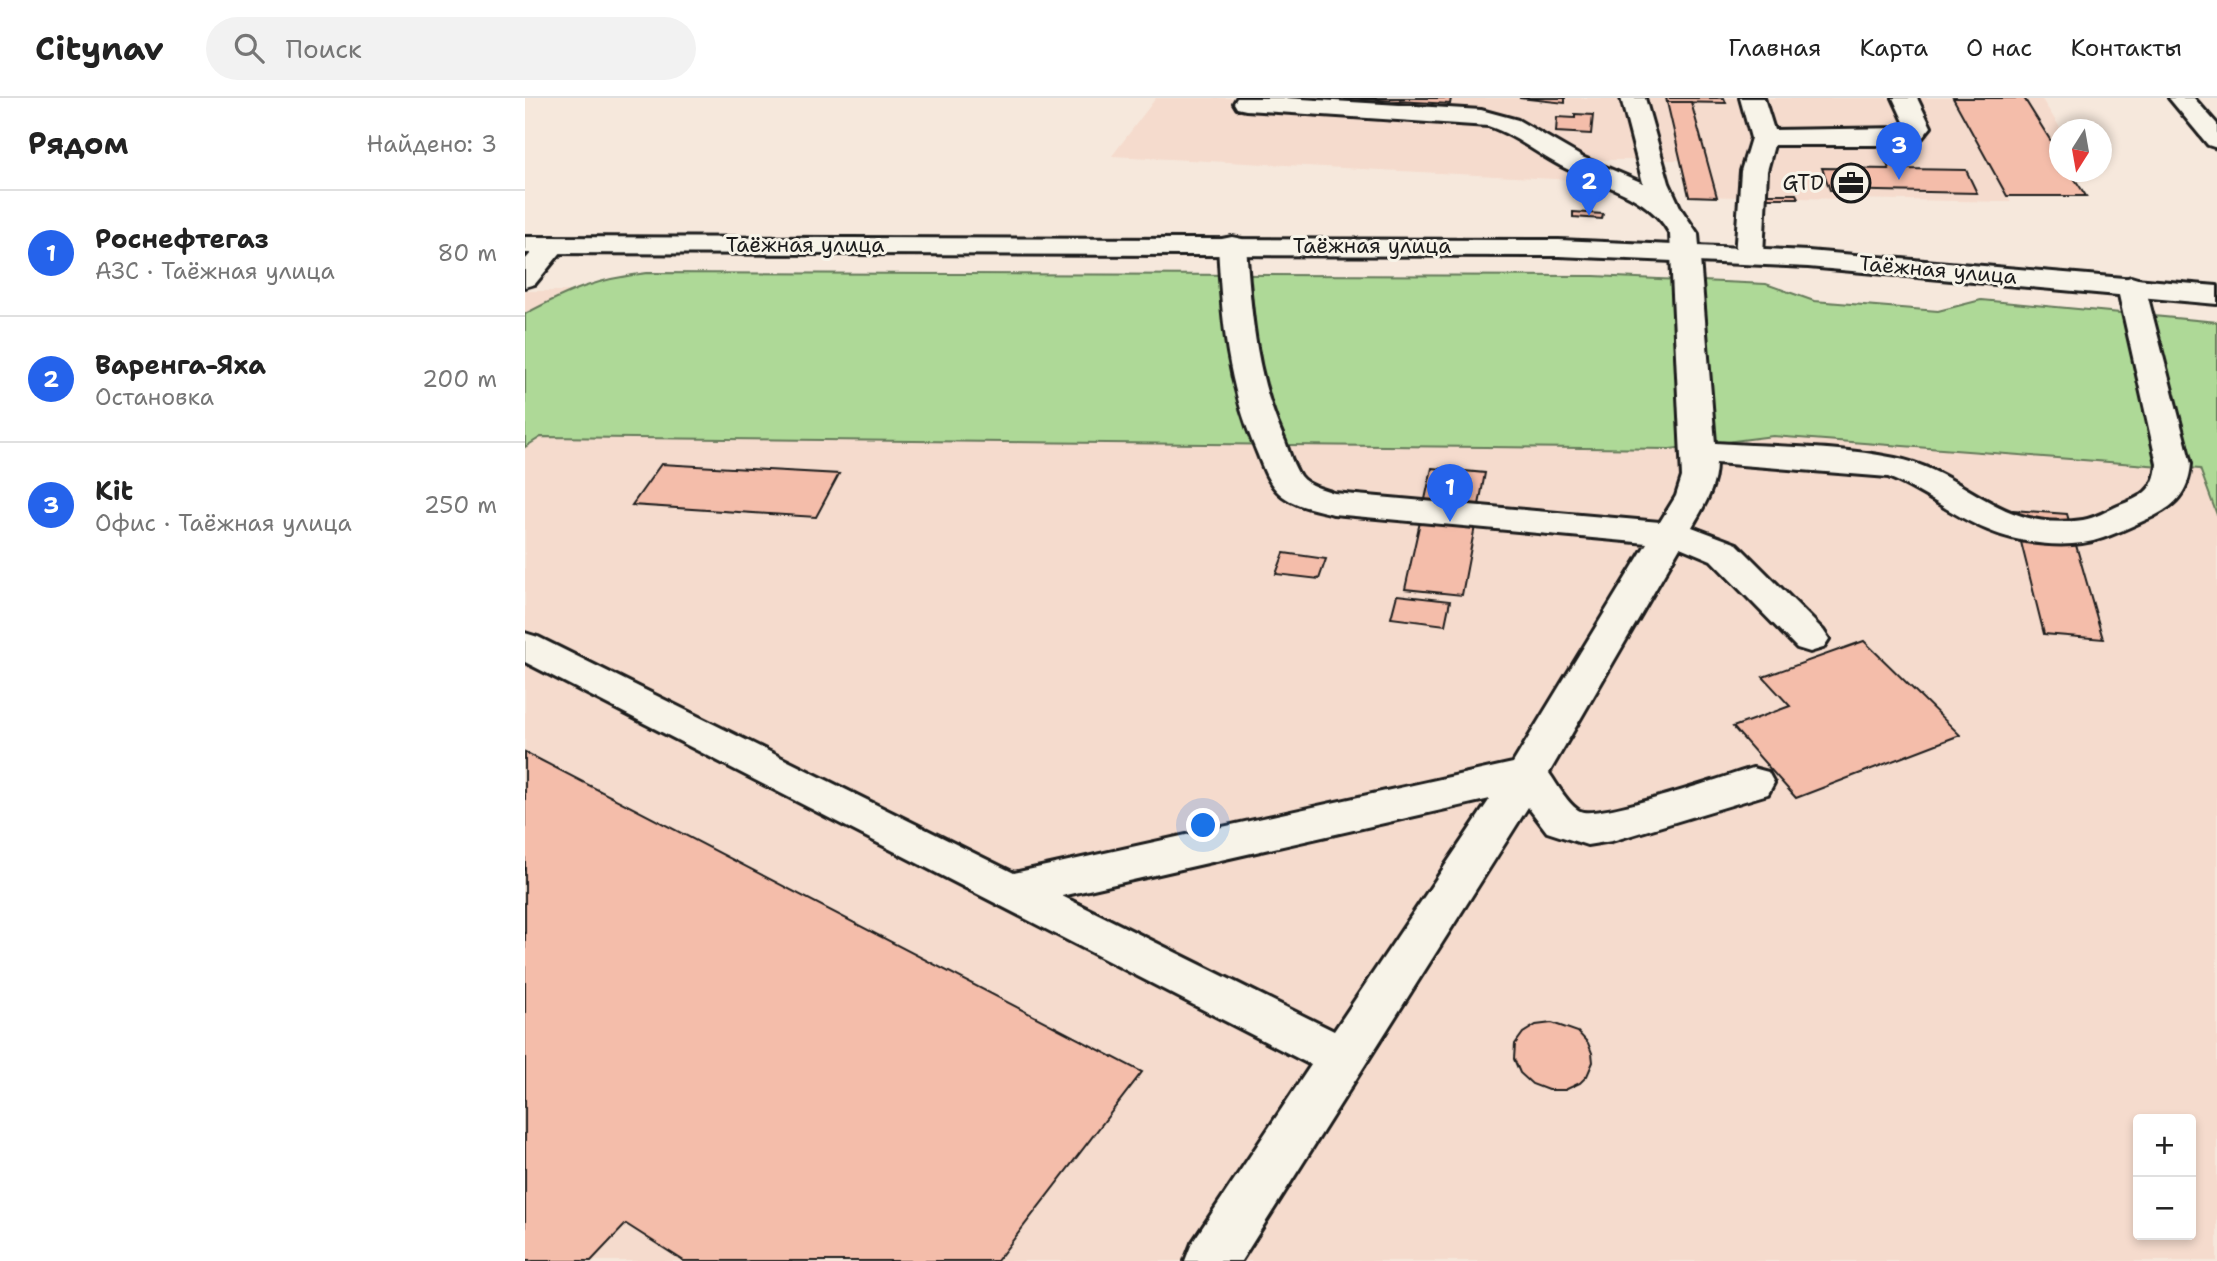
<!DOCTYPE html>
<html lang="ru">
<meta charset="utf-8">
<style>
body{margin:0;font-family:"Shantell Sans",sans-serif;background:#f2f2f2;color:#222}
.controls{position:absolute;right:21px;bottom:21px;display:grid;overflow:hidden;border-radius:7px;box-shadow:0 4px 10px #0003}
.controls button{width:63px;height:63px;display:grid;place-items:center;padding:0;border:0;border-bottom:2px solid #e0e0e0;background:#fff;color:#222;font:35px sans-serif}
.compass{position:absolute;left:1524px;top:21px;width:63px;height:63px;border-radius:50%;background:#fff;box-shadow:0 4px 10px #0003;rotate:191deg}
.you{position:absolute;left:679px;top:728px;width:24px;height:24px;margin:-18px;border:5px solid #fff;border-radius:50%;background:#1a73e8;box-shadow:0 0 0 10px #1a73e833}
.badge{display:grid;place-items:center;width:46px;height:46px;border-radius:50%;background:#2563eb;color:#fff;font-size:23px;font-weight:700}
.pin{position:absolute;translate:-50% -58px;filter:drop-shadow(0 2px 4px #0008)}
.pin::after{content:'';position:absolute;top:37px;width:24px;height:21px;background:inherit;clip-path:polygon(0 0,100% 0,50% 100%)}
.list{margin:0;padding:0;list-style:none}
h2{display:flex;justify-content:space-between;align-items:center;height:91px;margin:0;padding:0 28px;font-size:30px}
h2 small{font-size:23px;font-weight:400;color:#767676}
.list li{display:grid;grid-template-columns:46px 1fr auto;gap:21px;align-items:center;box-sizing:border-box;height:126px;padding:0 28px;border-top:2px solid #e0e0e0}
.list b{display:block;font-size:26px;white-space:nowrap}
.list p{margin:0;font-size:23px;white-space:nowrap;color:#767676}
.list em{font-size:23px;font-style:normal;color:#767676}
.icon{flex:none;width:38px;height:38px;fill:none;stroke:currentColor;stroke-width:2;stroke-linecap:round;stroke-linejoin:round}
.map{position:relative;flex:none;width:1692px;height:1163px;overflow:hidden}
header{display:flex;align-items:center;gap:42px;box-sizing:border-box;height:98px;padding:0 35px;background:#fff;border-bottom:2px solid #e0e0e0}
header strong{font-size:33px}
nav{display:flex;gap:38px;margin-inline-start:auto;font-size:24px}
.search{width:490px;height:63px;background:#f2f2f2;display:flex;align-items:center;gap:18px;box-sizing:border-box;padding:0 24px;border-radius:38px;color:#767676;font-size:26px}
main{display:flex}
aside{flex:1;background:#fff}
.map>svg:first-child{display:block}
.built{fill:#f5dbcd;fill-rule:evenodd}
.green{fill:#aed997;stroke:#657a5a;stroke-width:2}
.building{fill:#f4bdaa;stroke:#1c1c1c;stroke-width:2}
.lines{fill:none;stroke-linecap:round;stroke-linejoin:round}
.minor-casing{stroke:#1c1c1c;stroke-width:6}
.highway-casing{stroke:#1c1c1c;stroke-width:6}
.minor{fill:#f7f3e8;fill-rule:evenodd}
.highway{fill:#f7f3e8;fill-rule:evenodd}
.labels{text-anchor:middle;stroke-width:6;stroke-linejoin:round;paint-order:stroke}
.far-poi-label{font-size:21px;fill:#1c1c1c;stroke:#f7f3e8;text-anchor:end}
.far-street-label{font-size:21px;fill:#1c1c1c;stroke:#f7f3e8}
</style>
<header>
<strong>Citynav</strong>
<div class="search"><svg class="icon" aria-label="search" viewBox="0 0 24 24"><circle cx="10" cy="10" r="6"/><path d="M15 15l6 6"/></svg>Поиск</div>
<nav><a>Главная</a><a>Карта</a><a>О нас</a><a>Контакты</a></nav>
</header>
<main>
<aside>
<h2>Рядом<small>Найдено: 3</small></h2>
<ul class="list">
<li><span class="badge">1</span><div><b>Роснефтегаз</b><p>АЗС · Таёжная улица</p></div><em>80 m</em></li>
<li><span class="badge">2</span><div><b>Варенга-Яха</b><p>Остановка</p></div><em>200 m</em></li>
<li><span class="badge">3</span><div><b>Kit</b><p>Офис · Таёжная улица</p></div><em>250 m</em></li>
</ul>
</aside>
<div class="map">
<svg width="1692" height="1163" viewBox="0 0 1692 1163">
<rect width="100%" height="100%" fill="#f6e8dc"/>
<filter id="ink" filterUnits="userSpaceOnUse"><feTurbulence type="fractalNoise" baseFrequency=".0143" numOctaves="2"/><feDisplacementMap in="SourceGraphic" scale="14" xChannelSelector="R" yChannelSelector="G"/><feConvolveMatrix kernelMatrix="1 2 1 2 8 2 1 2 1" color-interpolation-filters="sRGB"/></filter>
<g filter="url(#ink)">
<!-- built -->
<g class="built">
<polygon points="631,0 1516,0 1536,31 1534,74 1545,74 1561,98 1483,98 1486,104 1164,98 1155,62 1072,62 1069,83 587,58"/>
<path d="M 0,193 L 781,195 L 1692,262 L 1692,1163 L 0,1163 ZM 1613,1021 L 1666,1021 L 1666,1137 L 1613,1137 Z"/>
</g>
<!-- green -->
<path class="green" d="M 122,175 L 1069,178 L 1241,186 L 1289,203 L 1413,213 L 1456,202 L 1692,224 L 1692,417 L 1675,371 L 1248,338 L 1145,351 L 16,339 L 0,349 L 0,216 C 45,192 72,181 122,175 Z"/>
<!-- building -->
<g class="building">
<polygon points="819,0 926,0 925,6"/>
<polygon points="994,0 1040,0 1040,5"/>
<polygon points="1141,0 1199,0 1201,5 1142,4"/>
<polygon points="1428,0 1499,0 1534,56 1534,74 1545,74 1561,98 1482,98"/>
<polygon points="1142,4 1166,4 1192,99 1164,98"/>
<polygon points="1050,16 1068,17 1066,36 1031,34 1032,19 1050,20"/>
<polygon points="1360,61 1376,61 1380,71 1441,72 1452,95 1305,92 1297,70 1364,71"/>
<polygon points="1241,96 1271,96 1273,100 1242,100"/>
<polygon points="1048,114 1078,116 1077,121 1048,119"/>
<polygon points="136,366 314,376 291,419 107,407"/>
<polygon points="907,370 960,375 937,497 880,491"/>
<polygon points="1488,412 1542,416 1578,541 1519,536"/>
<polygon points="759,455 801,461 794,481 751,476"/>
<polygon points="872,497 925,503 920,527 866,520"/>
<polygon points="1339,543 1435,637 1271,700 1208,629 1265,608 1238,579"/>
<polygon points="0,654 617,974 472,1163 159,1163 101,1126 66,1163 0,1163"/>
<polygon points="1027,925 1053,934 1063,945 1067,955 1068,964 1062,978 1055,985 1040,992 1023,992 1007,986 995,975 989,961 990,946 998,935 1011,927"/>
</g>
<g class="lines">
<defs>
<g id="minor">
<path d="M 712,0 L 760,0 L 956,12 L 993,22 L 1057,59 L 1118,85 L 1096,0 L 1120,0 L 1144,85 L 1156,111 L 1173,136 L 1190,345 C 1249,349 1312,348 1370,360 C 1443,374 1473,435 1558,422 C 1570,420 1582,413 1593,408 C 1616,399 1630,393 1632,366 L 1592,188 L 1596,182 L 1606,179 L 1616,182 L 1620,188 L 1666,366 C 1663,399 1646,411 1618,423 C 1605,429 1592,435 1578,440 C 1544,452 1496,446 1463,432 C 1428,418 1398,393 1363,379 L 1191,365 C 1191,390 1179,408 1167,429 L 1212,446 L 1298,532 L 1304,541 L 1298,550 L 1285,554 L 1272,550 L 1186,462 L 1155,449 L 1024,675 C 1032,686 1043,707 1055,713 C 1074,722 1201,678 1228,670 L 1243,674 L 1249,685 L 1243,696 L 1087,743 L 1062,747 L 1022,734 L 1003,709 L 716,1163 L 660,1163 L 667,1145 L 786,967 L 0,564 L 0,535 L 13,539 L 489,775 L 988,665 L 1122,445 L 808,416 C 790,411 767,408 753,394 C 743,384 738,370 733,357 C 702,286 697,223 693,147 L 697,141 L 707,139 L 717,141 L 721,147 C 726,215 731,280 760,343 C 764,354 768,368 775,378 C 783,388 798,391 809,395 L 1135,424 L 1151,398 L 1157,379 L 1145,136 C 1124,96 1073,87 1036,68 C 1011,55 990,37 963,28 L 721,12 L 712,10 L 709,5 ZM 965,701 L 809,933 L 537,798 Z"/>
<polygon points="1215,0 1239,0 1249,32 1379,30 1381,28 1368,0 1392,0 1406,29 1397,40 1373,47 1249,47 1242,73 1238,158 1234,164 1224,166 1214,164 1210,158 1216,73 1226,40"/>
<polygon points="1644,0 1669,0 1692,26 1692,50 1683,47"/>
<polygon points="28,139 38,141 42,147 10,186 0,189 0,162 18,141"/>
</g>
<polygon id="highway" points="0,139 1034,142 1283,153 1692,188 1692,206 1283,169 1034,158 0,155"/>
</defs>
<!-- minor casing -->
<use href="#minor" class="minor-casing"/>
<!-- highway casing -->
<use href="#highway" class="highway-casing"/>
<!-- minor -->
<use href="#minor" class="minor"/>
<!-- highway -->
<use href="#highway" class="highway"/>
</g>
</g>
<!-- icons -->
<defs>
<symbol id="office-ring" viewBox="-11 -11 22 22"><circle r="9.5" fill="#f7f3e8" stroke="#1c1c1c" stroke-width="1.5"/><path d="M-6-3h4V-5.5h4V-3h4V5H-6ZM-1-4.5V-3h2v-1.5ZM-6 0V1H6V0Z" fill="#1c1c1c"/></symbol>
</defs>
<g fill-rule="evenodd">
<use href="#office-ring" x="1304" y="63" width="44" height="44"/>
</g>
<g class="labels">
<!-- far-poi labels -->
<g class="far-poi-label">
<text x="1299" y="92">GTD</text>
</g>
<!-- far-street labels -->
<g class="far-street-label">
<text x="280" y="154">Таёжная улица</text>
<text x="847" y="155">Таёжная улица</text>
<text transform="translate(1413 172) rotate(5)" y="7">Таёжная улица</text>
</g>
</g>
</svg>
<div class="controls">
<button>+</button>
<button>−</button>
</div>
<svg class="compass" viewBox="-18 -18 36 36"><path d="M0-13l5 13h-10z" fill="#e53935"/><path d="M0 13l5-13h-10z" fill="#767676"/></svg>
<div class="you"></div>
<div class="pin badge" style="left:925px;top:424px">1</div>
<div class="pin badge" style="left:1064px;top:118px">2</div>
<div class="pin badge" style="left:1374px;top:82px">3</div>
</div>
</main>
